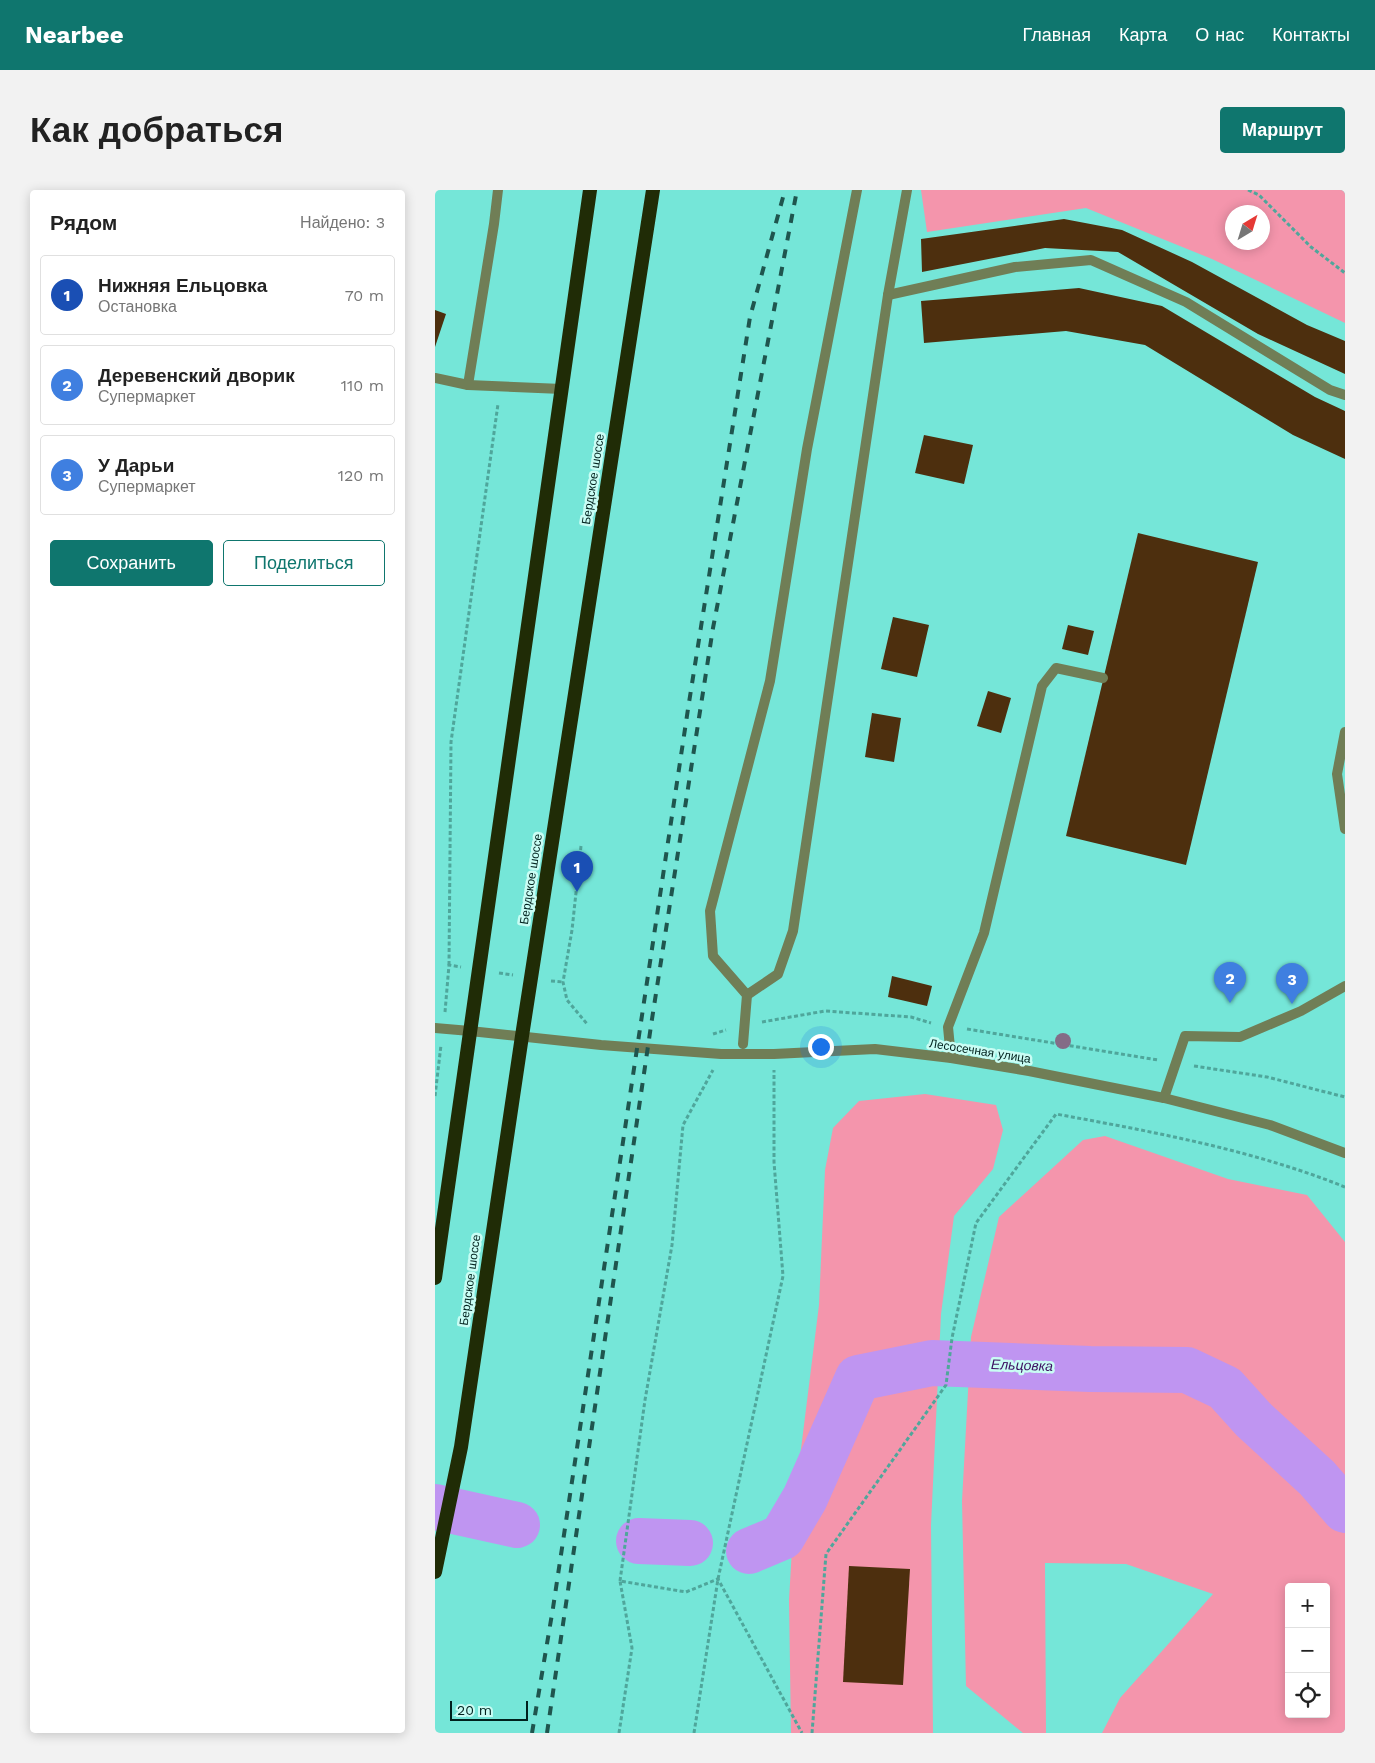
<!DOCTYPE html>
<html lang="ru">
<meta charset="utf-8">
<style>
body{margin:0;font-family:"Work Sans",sans-serif;background:#f2f2f2;color:#222}
.controls{position:absolute;right:15px;bottom:15px;display:grid;overflow:hidden;border-radius:5px;box-shadow:0 2px 12px #0003}
.controls button{width:45px;height:45px;display:grid;place-items:center;padding:0;border:0;border-bottom:1px solid #e0e0e0;background:#fff;color:#222;font:25px sans-serif}
.compass{position:absolute;left:790px;top:15px;width:45px;height:45px;border-radius:50%;background:#fff;box-shadow:0 2px 12px #0003;rotate:38deg}
.scale{position:absolute;left:15px;bottom:12px;width:78px;box-sizing:border-box;padding-left:5px;border:2px solid #00211d;border-top:0;font-size:14px;line-height:18px;white-space:nowrap;color:#00211d;-webkit-text-stroke:4px #c9fdf4;paint-order:stroke}
.you{position:absolute;left:385px;top:856px;width:18px;height:18px;margin:-12px;border:4px solid #fff;border-radius:50%;background:#1a73e8;box-shadow:0 0 0 8px #1a73e833}
.badge{display:grid;place-items:center;width:32px;height:32px;border-radius:50%;background:#0f766e;color:#fff;font-size:16px;font-weight:700}
.pin{position:absolute;translate:-50% -41px;filter:drop-shadow(0 1px 2px #0008)}
.pin::after{content:'';position:absolute;top:26px;width:18px;height:15px;background:inherit;clip-path:polygon(0 0,100% 0,50% 100%)}
.list{margin:0;padding:0;list-style:none}
h2{display:flex;justify-content:space-between;align-items:center;height:65px;margin:0;padding:0 20px;font-size:21px}
h2 small{font-size:16px;font-weight:400;color:#767676}
.list li{display:grid;grid-template-columns:32px 1fr auto;gap:15px;align-items:center;box-sizing:border-box;height:80px;margin:0 10px 10px;padding:0 10px;border:1px solid #e0e0e0;border-radius:5px}
.list b{display:block;font-size:19px;white-space:nowrap}
.list p{margin:0;font-size:16px;white-space:nowrap;color:#767676}
.list em{font-size:16px;font-style:normal;color:#767676}
.actions{display:flex;gap:10px;padding:15px 20px}
.actions a{flex:1;padding:11px 0;border:1px solid #0f766e;border-radius:5px;text-align:center;font-size:18px;color:#0f766e}
.actions .main{background:#0f766e;color:#fff}
.icon{flex:none;width:28px;height:28px;fill:none;stroke:currentColor;stroke-width:2;stroke-linecap:round;stroke-linejoin:round}
.map{position:relative;flex:none;width:910px;height:1543px;overflow:hidden;border-radius:5px}
header{display:flex;align-items:center;gap:30px;box-sizing:border-box;height:70px;padding:0 25px;background:#0f766e;color:#fff}
header strong{font-size:24px}
nav{display:flex;gap:28px;margin-inline-start:auto;font-size:18px}
.intro{display:flex;align-items:center;justify-content:space-between;box-sizing:border-box;height:120px;padding:0 30px}
h1{margin:0;font-size:35px}
.button{padding:12px 22px;border-radius:5px;background:#0f766e;color:#fff;font-size:18px;font-weight:700}
main{display:flex;gap:30px;padding:0 30px}
aside{flex:1;background:#fff;border-radius:5px;box-shadow:0 2px 12px #0003}
.map>svg:first-child{display:block}
.green{fill:#f495ac;fill-rule:evenodd}
.lines{fill:none;stroke-linecap:round;stroke-linejoin:round}
.river{stroke:#bf95f1;stroke-width:46}
.building{fill:#4d2f0e}
.path{stroke:#4fa69b;stroke-width:3;stroke-dasharray:4 2.5;stroke-linecap:butt}
.service{stroke:#707e56;stroke-width:10}
.minor{stroke:#707e56;stroke-width:10}
.tertiary{stroke:#707e56;stroke-width:10}
.trunk{stroke:#202c06;stroke-width:14}
.rail{stroke:#1f554e;stroke-width:4;stroke-dasharray:9 9;stroke-linecap:butt}
.tree{fill:#846c87}
.labels{text-anchor:middle;stroke-width:5;stroke-linejoin:round;paint-order:stroke}
.street-label{font-size:12px;fill:#00211d;stroke:#c9fdf4}
.water-label{font-size:14px;font-style:italic;fill:#3d1061;stroke:#c9fdf4}
</style>
<header>
<strong>Nearbee</strong>
<nav><a>Главная</a><a>Карта</a><a>О нас</a><a>Контакты</a></nav>
</header>
<div class="intro"><h1>Как добраться</h1><a class="button">Маршрут</a></div>
<main>
<aside>
<h2>Рядом<small>Найдено: 3</small></h2>
<ul class="list">
<li><span class="badge" style="background:#1a4fb4">1</span><div><b>Нижняя Ельцовка</b><p>Остановка</p></div><em>70 m</em></li>
<li><span class="badge" style="background:#3f7fe0">2</span><div><b>Деревенский дворик</b><p>Супермаркет</p></div><em>110 m</em></li>
<li><span class="badge" style="background:#3f7fe0">3</span><div><b>У Дарьи</b><p>Супермаркет</p></div><em>120 m</em></li>
</ul>
<div class="actions"><a class="main">Сохранить</a><a>Поделиться</a></div>
</aside>
<div class="map">
<svg width="910" height="1543" viewBox="0 0 910 1543">
<rect width="100%" height="100%" fill="#75e6d8"/>
<!-- green -->
<g class="green">
<path d="M 486,0 L 910,0 L 910,133 L 777,69 L 651,18 L 492,42 ZM 828,22 L 828,52 L 798,52 L 798,22 Z"/>
<polygon points="490,904 561,915 568,940 558,979 519,1026 506,1124 496,1335 498,1543 356,1543 354,1410 360,1307 384,1115 390,980 398,938 424,911"/>
<path d="M 670,946 L 793,989 L 872,1005 L 910,1052 L 910,1543 L 667,1543 L 685,1508 L 778,1404 L 691,1374 L 610,1373 L 611,1543 L 588,1543 L 531,1496 L 527,1311 L 536,1147 L 564,1027 L 648,950 ZM 854,1397 L 891,1397 L 891,1524 L 854,1524 Z"/>
</g>
<g class="lines">
<!-- river -->
<g class="river">
<polyline points="0,1317 82,1335"/>
<polyline points="204,1351 255,1353"/>
<polyline points="314,1361 347,1347 370,1308 423,1188 497,1173 655,1179 752,1180 790,1198 818,1229 882,1288 910,1320"/>
</g>
</g>
<!-- building -->
<g class="building">
<polygon points="629,29 687,40 757,72 872,135 910,151 910,184 823,144 683,62 610,58 487,82 486,49"/>
<polygon points="644,98 727,116 880,207 910,221 910,269 858,245 710,155 631,141 489,153 486,111"/>
<polygon points="0,120 11,124 0,157"/>
<polygon points="489,245 538,255 529,294 480,283"/>
<polygon points="703,343 823,372 751,675 631,646"/>
<polygon points="458,427 494,435 482,487 446,479"/>
<polygon points="633,435 659,441 653,465 627,459"/>
<polygon points="553,501 576,508 566,543 542,536"/>
<polygon points="437,523 466,528 459,572 430,567"/>
<polygon points="457,786 497,796 492,816 453,807"/>
<polygon points="414,1376 475,1379 468,1495 408,1492"/>
</g>
<g class="lines">
<!-- path -->
<g class="path">
<polyline points="813,0 824,5 876,57 910,83"/>
<polyline points="146,656 137,740 128,792 132,810 153,835"/>
<polyline points="14,775 16,552 63,214"/>
<polyline points="64,783 78,785"/>
<polyline points="116,791 128,792"/>
<polyline points="10,822 14,775 26,777"/>
<polyline points="327,832 390,821 476,827 496,833"/>
<polyline points="532,839 723,870"/>
<polyline points="278,844 291,840"/>
<polyline points="759,876 832,887 910,907"/>
<polyline points="0,906 6,855"/>
<polyline points="185,1391 210,1210 237,1055 248,935 278,880"/>
<polyline points="184,1543 197,1458 185,1391 251,1402 283,1389 367,1543"/>
<polyline points="259,1543 283,1389 348,1086 339,972 339,880"/>
<path d="M 377,1543 L 391,1364 L 511,1195 L 517,1148 L 541,1033 L 621,924 C 719,942 818,960 910,997"/>
</g>
<!-- service -->
<g class="service">
<polyline points="453,105 580,77 656,70 751,112 895,200 910,205"/>
<polyline points="33,195 59,34 63,0"/>
<polyline points="910,542 902,584 910,639"/>
<polyline points="312,805 343,784 358,741 453,105 472,0"/>
<polyline points="308,854 312,805 278,766 275,721 335,491 372,259 422,0"/>
<polyline points="516,868 513,837 549,743 607,496 621,478 668,488"/>
<polyline points="729,908 750,846 805,847 866,821 910,796"/>
</g>
<!-- minor -->
<g class="minor">
<polyline points="0,188 33,195 127,199"/>
<polyline points="0,838 35,841"/>
</g>
<!-- tertiary -->
<polyline class="tertiary" points="35,841 166,855 286,864 339,864 440,859 516,868 594,881 729,908 835,935 910,963"/>
<!-- trunk -->
<g class="trunk">
<polyline points="0,1088 155,0"/>
<polyline points="0,1382 26,1257 87,846 218,0"/>
</g>
<!-- rail -->
<g class="rail">
<polyline points="97,1543 118,1418 253,519 315,127 350,0"/>
<polyline points="112,1543 217,829 278,438 362,0"/>
</g>
</g>
<!-- trees -->
<circle class="tree" cx="628" cy="851" r="8"/>
<g class="labels">
<!-- street labels -->
<g class="street-label">
<text transform="translate(158 289) rotate(-81)" y="4">Бердское шоссе</text>
<text transform="translate(96 689) rotate(-81)" y="4">Бердское шоссе</text>
<text transform="translate(545 861) rotate(9)" y="4">Лесосечная улица</text>
<text transform="translate(35 1090) rotate(-82)" y="4">Бердское шоссе</text>
</g>
<!-- water labels -->
<g class="water-label">
<text transform="translate(587 1175) rotate(2)" y="5">Ельцовка</text>
</g>
</g>
</svg>
<div class="controls">
<button>+</button>
<button>−</button>
<button><svg class="icon" aria-label="locate" viewBox="0 0 24 24"><circle cx="12" cy="12" r="6"/><path d="M12 2v4M12 18v4M2 12h4M18 12h4"/></svg></button>
</div>
<svg class="compass" viewBox="-18 -18 36 36"><path d="M0-13l5 13h-10z" fill="#e53935"/><path d="M0 13l5-13h-10z" fill="#767676"/></svg>
<div class="scale">20 m</div>
<div class="you"></div>
<div class="pin badge" style="left:142px;top:702px;background:#1a4fb4">1</div>
<div class="pin badge" style="left:795px;top:813px;background:#3f7fe0">2</div>
<div class="pin badge" style="left:857px;top:814px;background:#3f7fe0">3</div>
</div>
</main>
